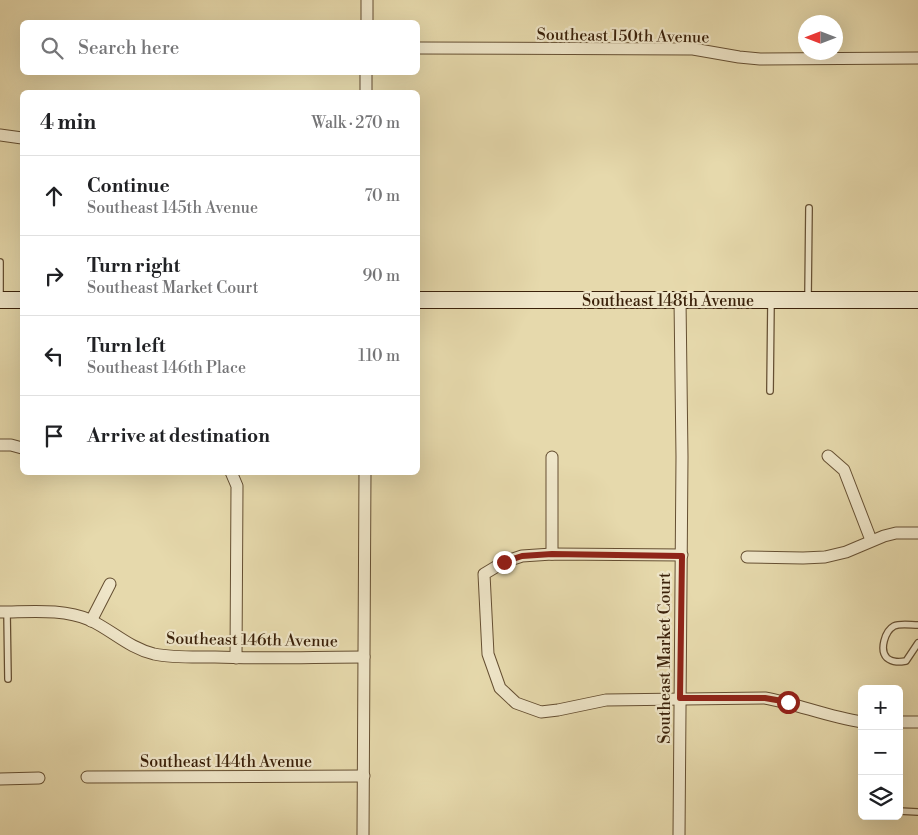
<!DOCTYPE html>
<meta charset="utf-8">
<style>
body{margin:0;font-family:"Libre Bodoni",serif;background:#f6f6f6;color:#202124}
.controls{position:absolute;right:15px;bottom:15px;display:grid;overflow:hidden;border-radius:8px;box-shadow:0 5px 20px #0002}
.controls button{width:45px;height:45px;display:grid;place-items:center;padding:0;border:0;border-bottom:1px solid #e0e0e0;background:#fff;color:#202124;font:25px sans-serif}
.compass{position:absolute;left:798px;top:15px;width:45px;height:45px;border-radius:50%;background:#fff;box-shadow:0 5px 20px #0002;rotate:270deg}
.stop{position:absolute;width:15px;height:15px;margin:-11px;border:4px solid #8f2418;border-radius:50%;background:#fff}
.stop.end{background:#8f2418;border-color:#fff;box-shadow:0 1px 5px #0008}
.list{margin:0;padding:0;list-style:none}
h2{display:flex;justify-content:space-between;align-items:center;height:65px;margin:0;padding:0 20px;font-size:21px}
h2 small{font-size:16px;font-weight:400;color:#757577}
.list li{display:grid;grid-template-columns:32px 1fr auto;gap:15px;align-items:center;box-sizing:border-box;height:80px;padding:0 20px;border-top:1px solid #e0e0e0}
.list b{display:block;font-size:19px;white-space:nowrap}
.list p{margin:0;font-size:16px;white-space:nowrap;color:#757577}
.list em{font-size:16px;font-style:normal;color:#757577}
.icon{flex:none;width:28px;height:28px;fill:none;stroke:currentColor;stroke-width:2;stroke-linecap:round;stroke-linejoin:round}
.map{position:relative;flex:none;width:918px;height:835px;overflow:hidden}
.search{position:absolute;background:#fff;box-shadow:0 5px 20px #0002;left:20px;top:20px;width:400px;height:55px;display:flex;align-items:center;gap:12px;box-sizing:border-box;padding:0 18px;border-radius:8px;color:#757577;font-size:19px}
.panel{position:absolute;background:#fff;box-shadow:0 5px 20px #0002;left:20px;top:90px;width:400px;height:385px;border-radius:8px}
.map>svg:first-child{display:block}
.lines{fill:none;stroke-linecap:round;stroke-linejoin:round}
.lane-casing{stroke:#654f32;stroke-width:8}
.street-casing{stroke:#654f32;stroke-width:13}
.secondary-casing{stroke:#3a210a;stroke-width:18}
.lane{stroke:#efe6c9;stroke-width:5.5}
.street{stroke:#efe6c9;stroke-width:11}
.secondary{stroke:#efe6c9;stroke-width:16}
.route{stroke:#8f2418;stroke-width:6}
.labels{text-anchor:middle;stroke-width:4.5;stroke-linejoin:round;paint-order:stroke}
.street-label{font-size:16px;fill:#3a210a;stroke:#efe6c9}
</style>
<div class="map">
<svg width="918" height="835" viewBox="0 0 918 835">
<rect width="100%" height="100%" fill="#e6d9ac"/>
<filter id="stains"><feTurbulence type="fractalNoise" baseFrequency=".004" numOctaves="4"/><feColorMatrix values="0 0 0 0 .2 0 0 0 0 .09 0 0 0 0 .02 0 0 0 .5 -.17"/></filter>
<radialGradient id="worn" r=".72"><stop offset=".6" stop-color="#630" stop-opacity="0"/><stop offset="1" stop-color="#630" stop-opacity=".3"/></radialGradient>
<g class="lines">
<defs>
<g id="lane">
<polyline points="0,262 0,298"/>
<polyline points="808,298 809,208"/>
<polyline points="770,391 771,302"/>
<polyline points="7,612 8,679"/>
<path d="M 918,625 C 911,625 900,623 894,626 C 885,631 879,650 887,658 C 893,663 900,662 906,661 L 918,643"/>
<polyline points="899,811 918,812"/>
</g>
<g id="street">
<polyline points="367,22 367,0"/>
<polyline points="418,48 693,49 739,57 760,59 918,58"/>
<polyline points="366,92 366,72"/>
<polyline points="0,135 22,138"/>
<polyline points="0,445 11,445 22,448"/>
<polyline points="828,456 844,470 871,540"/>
<polyline points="552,457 552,554"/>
<polyline points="231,472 237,486 236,658"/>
<path d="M 682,555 L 552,554 L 522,556 L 504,562 L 484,574 L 488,654 L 500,688 L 516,703 L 541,712 L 558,710 L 606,700 L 765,698 C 798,704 828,717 862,722"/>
<polyline points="747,557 803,558 825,557 846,552 884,536 896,533 918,533"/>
<path d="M 0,612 C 29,612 63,608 90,620 C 113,631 129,648 154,654 C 174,658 195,657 215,657 C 264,659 314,657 364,657"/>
<polyline points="91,621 110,584"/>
<polyline points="899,722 918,722"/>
<polyline points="87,777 364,776"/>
<polyline points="0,779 39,778"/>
<polyline points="363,835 365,472"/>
<polyline points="679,835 682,457 680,300"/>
</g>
<g id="secondary">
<polyline points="0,300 22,300"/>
<polyline points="418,300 918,300"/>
</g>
</defs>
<!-- lane casing -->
<use href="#lane" class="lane-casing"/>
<!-- street casing -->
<use href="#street" class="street-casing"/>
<!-- secondary casing -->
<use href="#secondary" class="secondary-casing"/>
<!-- lane -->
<use href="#lane" class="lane"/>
<!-- street -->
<use href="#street" class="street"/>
<!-- secondary -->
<use href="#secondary" class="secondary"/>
</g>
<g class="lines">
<!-- route -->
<polyline class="route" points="504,562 522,556 552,554 682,556 680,698 765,698 788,702"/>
</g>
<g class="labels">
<!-- street labels -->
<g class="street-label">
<text transform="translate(623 35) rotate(1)" y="6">Southeast 150th Avenue</text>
<text x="668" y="306">Southeast 148th Avenue</text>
<text transform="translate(252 639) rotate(1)" y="6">Southeast 146th Avenue</text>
<text transform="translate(664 658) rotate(-90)" y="6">Southeast Market Court</text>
<text x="226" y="767">Southeast 144th Avenue</text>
</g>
</g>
<rect width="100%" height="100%" filter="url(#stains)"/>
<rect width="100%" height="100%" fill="url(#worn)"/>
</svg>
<div class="controls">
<button>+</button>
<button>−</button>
<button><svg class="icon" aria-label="layers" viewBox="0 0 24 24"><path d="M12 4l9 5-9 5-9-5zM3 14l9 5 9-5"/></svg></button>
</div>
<svg class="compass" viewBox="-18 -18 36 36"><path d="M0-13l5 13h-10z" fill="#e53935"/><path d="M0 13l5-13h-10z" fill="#757577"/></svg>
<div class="stop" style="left:788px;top:702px"></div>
<div class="stop end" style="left:504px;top:562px"></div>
<div class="search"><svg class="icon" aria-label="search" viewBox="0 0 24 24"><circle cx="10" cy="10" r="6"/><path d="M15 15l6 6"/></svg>Search here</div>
<section class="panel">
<h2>4 min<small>Walk · 270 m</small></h2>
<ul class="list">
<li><svg class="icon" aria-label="ahead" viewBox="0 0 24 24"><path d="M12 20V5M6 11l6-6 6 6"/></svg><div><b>Continue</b><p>Southeast 145th Avenue</p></div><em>70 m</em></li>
<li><svg class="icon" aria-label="right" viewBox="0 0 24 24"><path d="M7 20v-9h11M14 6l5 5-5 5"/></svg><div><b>Turn right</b><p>Southeast Market Court</p></div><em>90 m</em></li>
<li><svg class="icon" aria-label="left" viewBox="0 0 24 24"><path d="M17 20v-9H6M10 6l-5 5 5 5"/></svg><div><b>Turn left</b><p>Southeast 146th Place</p></div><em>110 m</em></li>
<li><svg class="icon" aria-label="arrive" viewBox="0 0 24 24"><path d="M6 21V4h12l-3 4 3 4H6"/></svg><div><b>Arrive at destination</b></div></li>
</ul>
</section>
</div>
